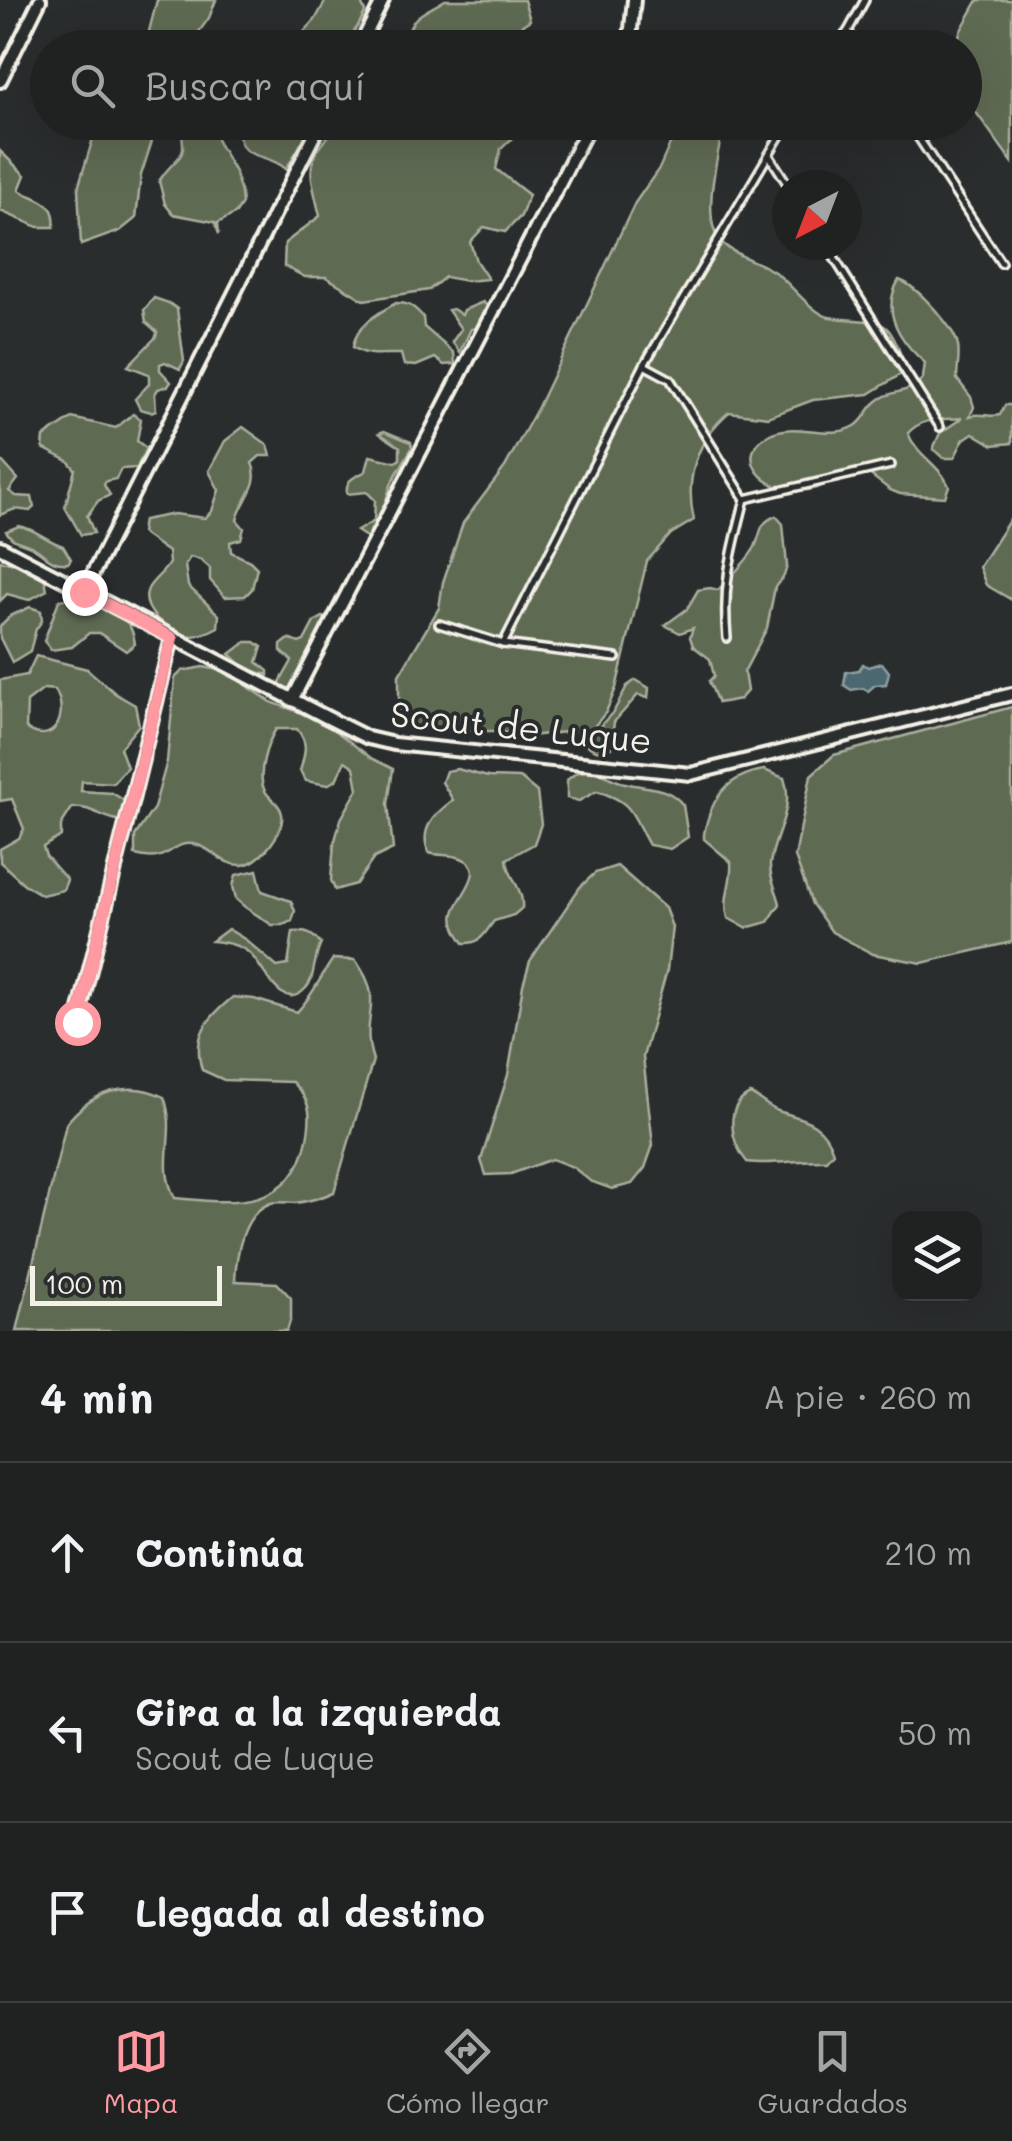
<!DOCTYPE html>
<html lang="es">
<meta charset="utf-8">
<style>
body{margin:0;font-family:Mali,sans-serif;background:#282a2a;color:#f1f3f6}
.controls{position:absolute;right:30px;bottom:30px;display:grid;overflow:hidden;border-radius:20px;box-shadow:0 10px 40px #0002}
.controls button{width:90px;height:90px;display:grid;place-items:center;padding:0;border:0;border-bottom:2px solid #3d3f40;background:#202222;color:#f1f3f6;font:50px sans-serif}
.compass{position:absolute;left:772px;top:170px;width:90px;height:90px;border-radius:50%;background:#202222;box-shadow:0 10px 40px #0002;rotate:222deg}
.scale{position:absolute;left:30px;bottom:25px;width:192px;box-sizing:border-box;padding-left:10px;border:5px solid #f4f1e8;border-top:0;font-size:28px;line-height:35px;white-space:nowrap;color:#f4f1e8;-webkit-text-stroke:8px #2a2d2e;paint-order:stroke}
.stop{position:absolute;width:30px;height:30px;margin:-22px;border:8px solid #ff9aa2;border-radius:50%;background:#fff}
.stop.end{background:#ff9aa2;border-color:#fff;box-shadow:0 2px 10px #0008}
.list{margin:0;padding:0;list-style:none}
h2{display:flex;justify-content:space-between;align-items:center;height:130px;margin:0;padding:0 40px;font-size:42px}
h2 small{font-size:32px;font-weight:400;color:#a2a4a5}
.list li{display:grid;grid-template-columns:65px 1fr auto;gap:30px;align-items:center;box-sizing:border-box;height:180px;padding:0 40px;border-top:2px solid #3d3f40}
.list b{display:block;font-size:38px;white-space:nowrap}
.list p{margin:0;font-size:32px;white-space:nowrap;color:#a2a4a5}
.list em{font-size:32px;font-style:normal;color:#a2a4a5}
.icon{flex:none;width:55px;height:55px;fill:none;stroke:currentColor;stroke-width:2;stroke-linecap:round;stroke-linejoin:round}
.map{position:relative;flex:none;width:1012px;height:1331px;overflow:hidden}
.search{position:absolute;background:#202222;box-shadow:0 10px 40px #0002;left:30px;right:30px;top:30px;height:110px;display:flex;align-items:center;gap:25px;box-sizing:border-box;padding:0 35px;border-radius:55px;color:#a2a4a5;font-size:38px}
.sheet{height:670px;background:#202222}
nav{display:flex;justify-content:space-around;align-items:center;box-sizing:border-box;height:140px;border-top:2px solid #3d3f40;background:#202222;font-size:28px;color:#a2a4a5}
nav a{display:grid;justify-items:center;gap:5px}
nav .on{color:#ff9aa2}
.map>svg:first-child{display:block}
.green{fill:#5f6b52;stroke:#aaae9d;stroke-width:2.5;fill-rule:evenodd}
.water{fill:#4c6870;stroke:#8f9fa0;stroke-width:2.5}
.lines{fill:none;stroke-linecap:round;stroke-linejoin:round}
.service-casing{stroke:#f4f1e8;stroke-width:12}
.minor-casing{stroke:#f4f1e8;stroke-width:18}
.service{stroke:#2a2d2e;stroke-width:5}
.minor{stroke:#2a2d2e;stroke-width:10}
.route{stroke:#ff9aa2;stroke-width:12}
.labels{text-anchor:middle;stroke-width:8;stroke-linejoin:round;paint-order:stroke}
.street-label{font-size:35px;fill:#f4f1e8;stroke:#2a2d2e}
</style>
<div class="map">
<svg width="1012" height="1331" viewBox="0 0 1012 1331">
<rect width="100%" height="100%" fill="#2a2d2e"/>
<filter id="ink" filterUnits="userSpaceOnUse"><feTurbulence type="fractalNoise" baseFrequency=".01" numOctaves="2"/><feDisplacementMap in="SourceGraphic" scale="20" xChannelSelector="R" yChannelSelector="G"/><feConvolveMatrix kernelMatrix="1 2 1 2 8 2 1 2 1" color-interpolation-filters="sRGB"/></filter>
<g filter="url(#ink)">
<!-- green -->
<g class="green">
<polygon points="157,0 216,0 209,18 188,47 145,47"/>
<path d="M 326,0 L 360,0 L 365,12 C 352,41 341,51 308,45 L 301,35 L 315,20 Z"/>
<path d="M 445,0 L 524,0 L 530,20 L 501,39 L 499,47 L 402,47 C 415,11 416,18 445,0 Z"/>
<polygon points="978,0 1012,0 1012,162 965,97 964,48 956,47 960,32"/>
<polygon points="98,122 158,123 141,175 136,218 120,231 81,245 78,188"/>
<path d="M 180,123 L 214,123 L 218,143 L 235,172 L 241,193 L 242,204 L 236,213 L 218,223 L 219,234 L 215,222 L 173,214 L 165,204 L 159,181 C 180,149 188,165 180,123 Z"/>
<path d="M 238,123 L 238,122 L 314,123 L 286,169 C 263,149 237,165 238,123 Z"/>
<path d="M 342,123 L 528,123 L 501,149 L 496,169 L 529,195 L 521,216 L 505,232 L 484,227 L 470,242 L 476,261 L 488,279 L 467,281 L 445,277 L 429,290 L 364,300 L 326,277 L 305,277 L 284,266 L 285,243 L 320,216 C 309,169 302,159 342,123 Z"/>
<path d="M 679,123 L 724,123 C 719,151 699,222 722,243 C 738,258 759,261 776,273 C 790,283 813,314 829,317 C 882,326 888,309 906,371 L 869,394 L 813,400 L 768,417 L 729,412 C 697,440 684,478 694,520 L 671,534 L 647,561 L 616,688 L 606,712 L 592,729 L 530,736 L 494,731 L 450,731 L 420,728 L 399,717 L 399,675 L 439,608 L 443,582 L 463,523 L 505,467 L 538,407 L 635,203 L 660,167 Z"/>
<path d="M 0,151 L 25,175 L 19,190 C 35,200 58,200 54,227 L 38,227 L 0,211 Z"/>
<path d="M 899,280 C 915,284 956,329 958,346 C 960,356 957,369 957,379 L 971,397 L 974,407 L 970,416 C 981,412 990,418 1000,415 L 1005,405 L 1012,405 L 1012,443 L 993,445 L 973,433 L 964,439 L 954,458 L 943,458 L 933,449 L 940,433 L 962,418 C 941,420 923,417 908,433 C 916,455 940,465 949,486 L 945,497 L 900,494 L 890,490 L 864,470 C 836,469 827,495 791,490 C 761,487 733,454 770,434 C 795,421 830,441 855,426 C 864,421 868,409 875,403 C 889,389 910,395 923,378 L 925,363 C 900,341 880,312 899,280 Z"/>
<polygon points="154,298 169,303 177,309 184,361 180,369 165,362 160,364 160,370 171,382 168,386 158,389 155,394 156,410 151,412 140,409 135,399 149,384 149,374 128,366 156,337 157,332 146,322 144,310"/>
<polygon points="483,302 495,313 481,328 471,329 460,352 452,342 461,329 448,310 453,309 462,315 464,310"/>
<path d="M 396,303 C 409,303 415,307 423,317 L 424,327 L 454,353 L 455,364 L 444,365 L 435,358 L 416,366 L 404,365 L 401,354 C 383,353 368,358 353,347 C 356,325 378,313 396,303 Z"/>
<polygon points="133,414 141,419 137,441 146,448 137,468 121,469 116,479 106,481 104,485 110,495 98,501 87,516 94,533 81,535 65,507 75,469 68,461 43,448 44,437 72,418 116,428"/>
<path d="M 243,427 L 268,445 L 271,456 L 260,456 L 252,463 C 262,485 242,499 237,520 L 244,528 L 241,539 L 230,542 L 231,552 L 250,561 L 257,568 L 252,589 L 245,596 L 225,597 L 210,580 L 210,568 L 201,560 L 190,557 L 185,565 L 188,586 L 219,615 L 218,627 C 209,632 198,637 187,636 C 169,634 139,609 148,589 C 152,580 164,573 169,563 L 168,552 L 141,533 L 143,520 L 174,514 L 205,518 L 212,511 L 219,490 L 209,471 L 225,441 Z"/>
<path d="M 384,431 L 411,442 L 412,448 L 392,482 L 378,525 L 369,539 L 357,531 L 374,521 L 375,500 L 367,492 L 347,494 C 345,478 355,478 366,471 L 370,456 L 396,462 L 400,459 L 400,447 L 379,433 Z"/>
<polygon points="0,459 18,479 9,491 16,496 32,497 34,507 30,511 15,509 0,515"/>
<path d="M 776,516 L 783,524 L 787,566 L 784,576 L 775,587 L 767,628 L 744,672 L 747,691 L 740,699 L 718,703 L 709,681 L 714,676 L 710,659 L 693,646 L 690,637 L 693,628 L 680,633 L 665,625 L 687,609 L 698,590 L 710,588 L 718,590 C 730,577 747,562 755,547 C 762,532 758,523 776,516 Z"/>
<polygon points="1012,516 1012,600 986,585 979,567"/>
<path d="M 19,526 C 36,529 45,540 63,546 L 71,559 L 68,563 C 47,565 45,551 28,545 C 16,540 13,542 6,531 Z"/>
<path d="M 0,561 C 23,566 44,561 47,590 L 29,600 L 7,594 L 0,601 Z"/>
<path d="M 70,598 C 100,608 130,605 135,644 L 126,651 L 99,633 L 89,633 L 72,647 L 51,650 L 44,641 L 59,600 Z"/>
<polygon points="30,607 41,611 42,621 36,629 30,651 12,662 0,638 0,626 10,616"/>
<polygon points="323,617 332,623 318,638 293,688 287,690 279,684 292,661 281,651 281,645 289,639 299,643 304,641 314,622"/>
<polygon points="246,642 255,642 262,647 257,662 268,671 268,675 246,669 230,654"/>
<path d="M 36,656 L 87,669 L 116,694 L 135,705 L 139,725 L 120,748 L 127,767 L 113,783 L 82,781 L 81,791 L 112,793 L 130,804 L 125,821 C 105,821 91,805 72,808 L 61,825 L 61,836 L 43,847 L 46,856 L 67,880 L 63,890 L 42,895 L 24,884 L 0,862 L 0,849 L 19,838 L 24,829 L 12,799 L 0,801 L 0,680 L 27,675 ZM 44,689 L 55,690 C 70,714 54,748 26,728 L 27,702 Z"/>
<path d="M 203,667 L 225,671 L 271,702 L 323,721 L 371,758 L 393,769 L 388,804 L 393,849 L 374,858 L 356,884 L 335,890 L 331,880 L 334,844 L 341,819 L 358,789 L 354,767 L 345,761 L 336,780 L 327,785 L 306,781 L 300,771 C 305,753 309,744 297,729 L 276,729 C 267,743 257,774 264,789 C 268,799 280,802 282,814 C 285,832 260,864 242,865 C 221,866 211,846 193,844 C 170,841 171,865 135,855 L 135,836 L 154,808 L 167,761 L 175,678 L 182,671 Z"/>
<path d="M 636,680 L 649,688 L 648,698 L 638,695 L 614,722 L 611,748 C 602,753 592,751 586,743 L 588,739 L 614,711 L 627,686 Z"/>
<polygon points="1012,707 1012,942 922,963 873,954 832,932 812,904 795,857 811,775 834,755"/>
<path d="M 457,769 L 488,777 L 520,778 L 537,792 L 541,824 L 534,844 L 507,859 C 508,878 524,888 522,908 L 514,915 L 494,921 C 484,934 481,944 464,943 C 458,934 451,924 454,913 C 457,897 490,869 461,858 C 451,854 439,856 429,853 C 418,829 435,814 453,800 L 442,782 L 446,771 Z"/>
<path d="M 587,770 C 602,771 610,780 625,783 C 647,789 667,785 683,805 L 688,837 L 670,849 L 649,845 C 631,815 636,803 597,791 L 579,801 L 567,798 L 567,780 L 576,773 Z"/>
<path d="M 764,770 L 784,778 C 795,809 774,834 770,864 C 769,878 777,890 780,904 L 768,922 L 746,928 L 728,918 C 722,898 733,882 731,862 L 704,839 L 704,834 C 711,798 727,776 764,770 Z"/>
<polygon points="617,866 665,908 672,927 667,970 643,1057 653,1145 645,1168 632,1184 612,1189 590,1181 573,1167 552,1159 511,1174 486,1175 481,1160 508,1075 523,985 530,961 580,887 595,873"/>
<polygon points="257,870 262,891 291,901 295,911 292,921 283,925 272,925 245,907 236,899 233,886 236,875"/>
<path d="M 228,929 L 246,940 L 277,967 L 288,965 L 293,932 C 307,931 313,934 321,944 C 313,959 315,979 306,988 C 281,1016 263,964 249,953 C 240,945 225,942 212,941 Z"/>
<path d="M 333,959 L 355,960 C 388,1003 358,1015 373,1060 L 334,1192 C 321,1198 310,1201 295,1203 C 288,1203 277,1201 271,1203 C 242,1213 236,1256 235,1281 L 277,1283 L 291,1298 L 291,1318 L 287,1331 L 17,1331 L 66,1124 C 91,1092 127,1079 164,1097 C 178,1135 156,1162 175,1198 C 234,1204 293,1210 307,1139 C 312,1113 311,1101 292,1082 L 224,1080 L 202,1070 C 192,1036 206,1019 233,997 L 254,999 L 297,1012 C 313,996 320,977 333,959 Z"/>
<path d="M 750,1094 C 760,1098 767,1107 778,1111 C 804,1119 824,1122 833,1152 L 826,1160 C 799,1159 773,1166 747,1162 C 731,1143 723,1107 750,1094 Z"/>
</g>
<!-- water -->
<polygon class="water" points="882,663 889,672 886,684 875,685 868,691 863,688 851,690 844,685 846,672 859,670 863,664 868,667"/>
<g class="lines">
<defs>
<g id="service">
<polyline points="848,31 859,48"/>
<polyline points="834,48 848,31 865,0"/>
<polyline points="908,122 1001,263"/>
<polyline points="769,155 788,185"/>
<polyline points="826,245 940,427"/>
<polyline points="644,365 670,379 745,499 891,465"/>
<polyline points="439,624 503,644 644,365 788,122"/>
<path d="M 727,638 C 722,583 732,551 745,499"/>
<polyline points="503,644 616,658"/>
</g>
<g id="minor">
<polyline points="359,48 383,0"/>
<polyline points="629,48 634,0"/>
<polyline points="0,81 40,0"/>
<polyline points="0,547 326,717 368,738 394,744 691,774 1012,694"/>
<polyline points="84,591 321,122"/>
<polyline points="292,700 591,122"/>
<polyline points="77,1022 172,638"/>
</g>
</defs>
<!-- service casing -->
<use href="#service" class="service-casing"/>
<!-- minor casing -->
<use href="#minor" class="minor-casing"/>
<!-- service -->
<use href="#service" class="service"/>
<!-- minor -->
<use href="#minor" class="minor"/>
</g>
</g>
<g class="lines" filter="url(#ink)">
<!-- route -->
<polyline class="route" points="77,1022 172,638 84,592"/>
</g>
<g class="labels">
<!-- street labels -->
<g class="street-label">
<text transform="translate(521 728) rotate(6)" y="12">Scout de Luque</text>
</g>
</g>
</svg>
<div class="controls">
<button><svg class="icon" aria-label="layers" viewBox="0 0 24 24"><path d="M12 4l9 5-9 5-9-5zM3 14l9 5 9-5"/></svg></button>
</div>
<svg class="compass" viewBox="-18 -18 36 36"><path d="M0-13l5 13h-10z" fill="#e53935"/><path d="M0 13l5-13h-10z" fill="#a2a4a5"/></svg>
<div class="scale">100 m</div>
<div class="stop" style="left:77px;top:1022px"></div>
<div class="stop end" style="left:84px;top:592px"></div>
<div class="search"><svg class="icon" aria-label="search" viewBox="0 0 24 24"><circle cx="10" cy="10" r="6"/><path d="M15 15l6 6"/></svg>Buscar aquí</div>
</div>
<section class="sheet">
<h2>4 min<small>A pie · 260 m</small></h2>
<ul class="list">
<li><svg class="icon" aria-label="ahead" viewBox="0 0 24 24"><path d="M12 20V5M6 11l6-6 6 6"/></svg><div><b>Continúa</b></div><em>210 m</em></li>
<li><svg class="icon" aria-label="left" viewBox="0 0 24 24"><path d="M17 20v-9H6M10 6l-5 5 5 5"/></svg><div><b>Gira a la izquierda</b><p>Scout de Luque</p></div><em>50 m</em></li>
<li><svg class="icon" aria-label="arrive" viewBox="0 0 24 24"><path d="M6 21V4h12l-3 4 3 4H6"/></svg><div><b>Llegada al destino</b></div></li>
</ul>
</section>
<nav>
<a class="on"><svg class="icon" aria-label="map" viewBox="0 0 24 24"><path d="M3 6l6-2 6 2 6-2v14l-6 2-6-2-6 2zM9 4v14M15 6v14"/></svg>Mapa</a>
<a><svg class="icon" aria-label="directions" viewBox="0 0 24 24"><path d="M12 3l9 9-9 9-9-9zM9 14v-3h6M13 9l2 2-2 2"/></svg>Cómo llegar</a>
<a><svg class="icon" aria-label="saved" viewBox="0 0 24 24"><path d="M7 4h10v16l-5-4-5 4z"/></svg>Guardados</a>
</nav>
